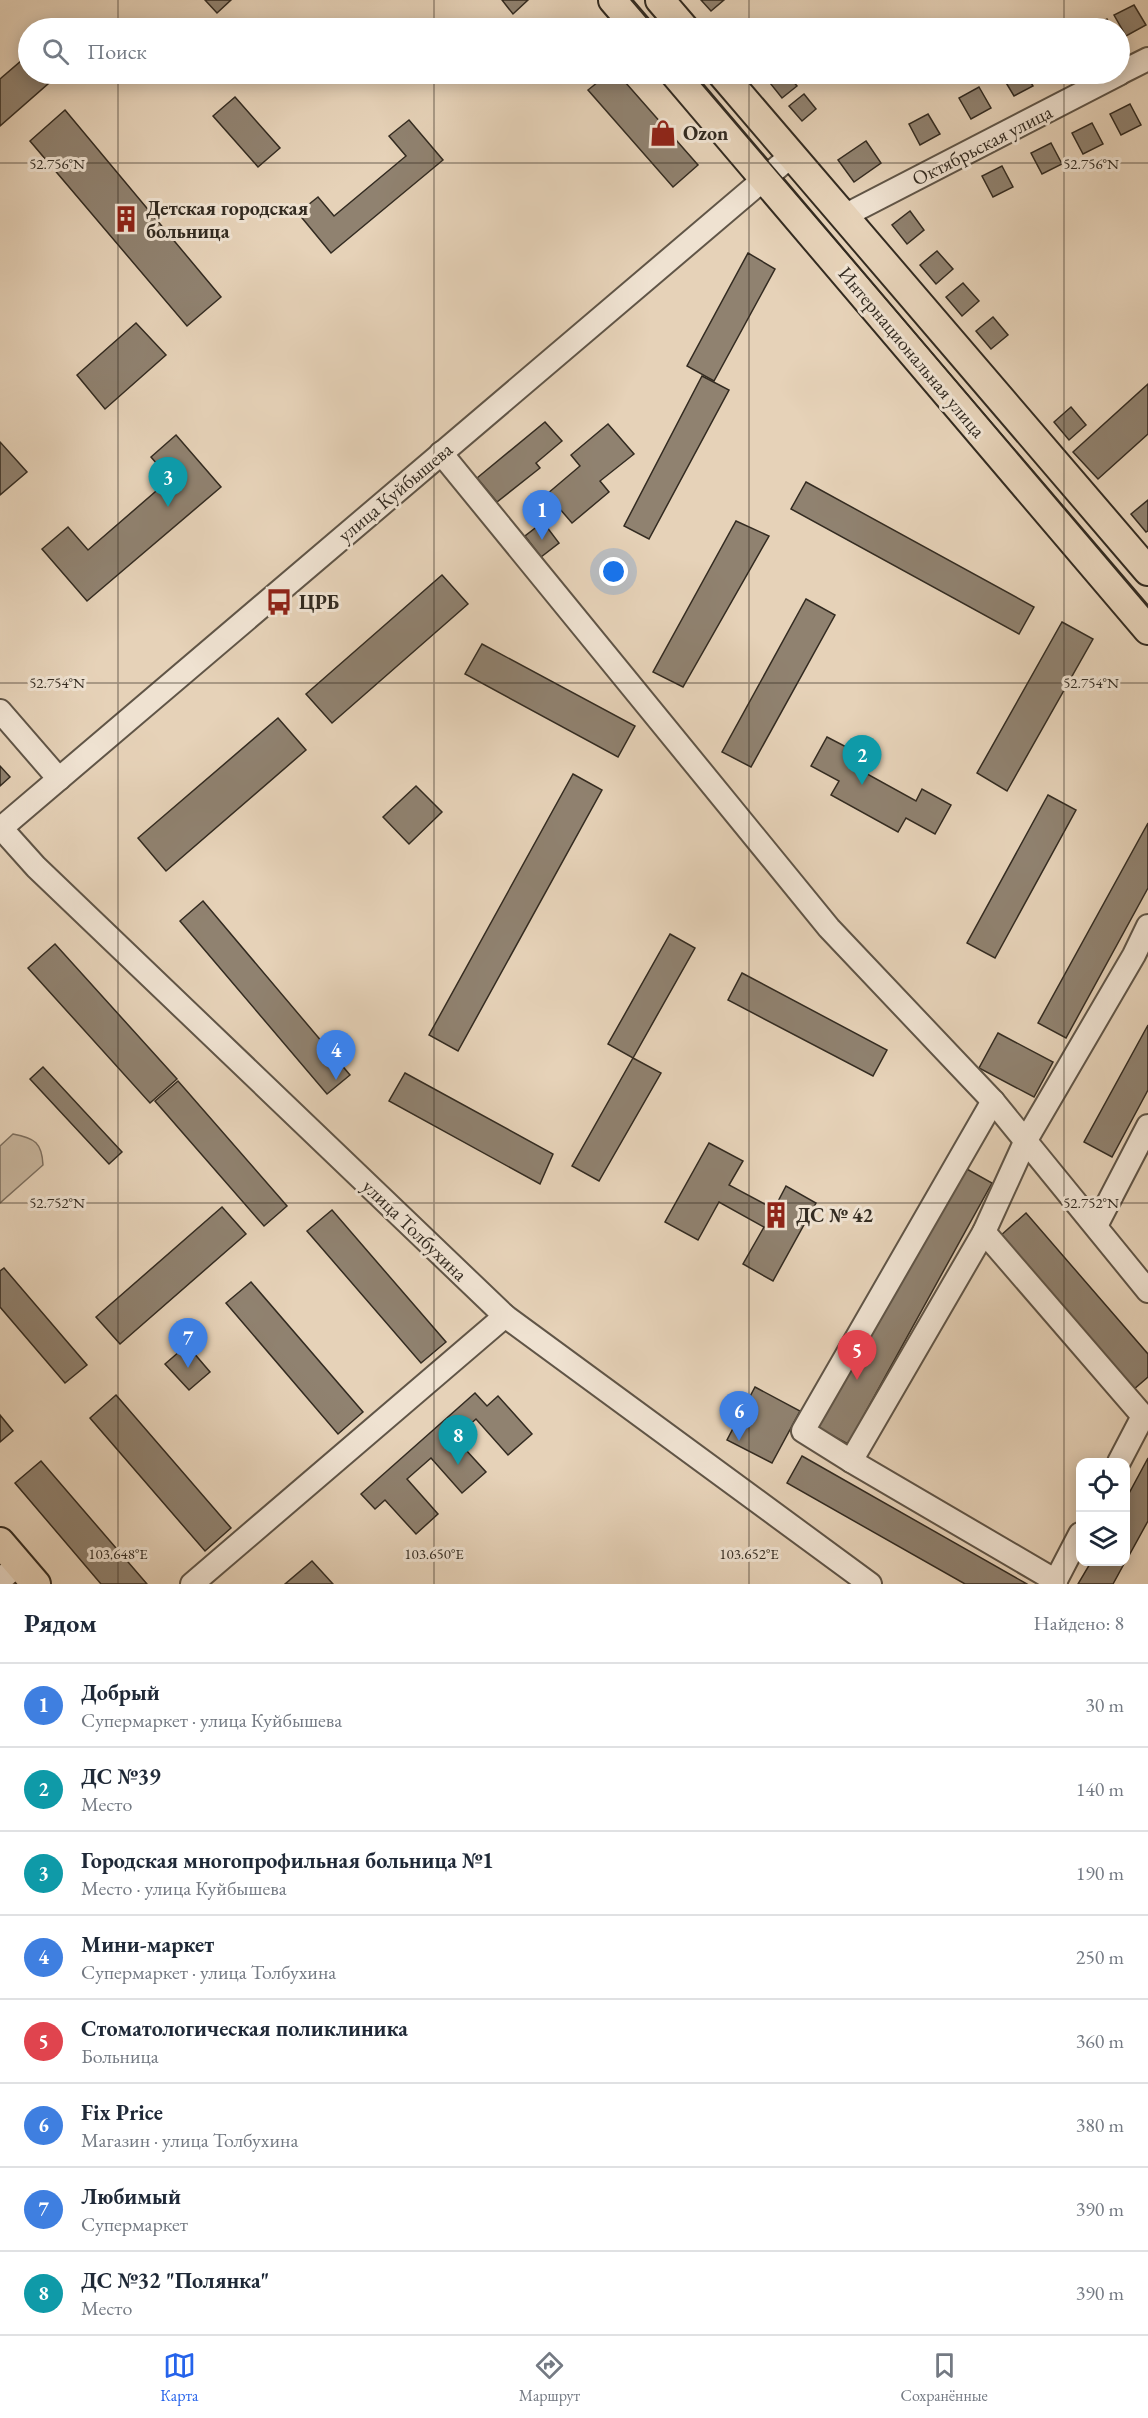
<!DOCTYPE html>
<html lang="ru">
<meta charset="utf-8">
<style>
body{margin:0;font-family:"EB Garamond",serif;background:#f2f2f3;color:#1f2937}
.controls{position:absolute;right:18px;bottom:18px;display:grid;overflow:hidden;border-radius:12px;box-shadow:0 3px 15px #0003}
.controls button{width:54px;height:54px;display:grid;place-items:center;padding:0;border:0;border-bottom:2px solid #e0e1e3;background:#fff;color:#1f2937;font:30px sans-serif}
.you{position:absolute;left:614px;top:572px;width:21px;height:21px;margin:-15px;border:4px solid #fff;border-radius:50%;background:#1a73e8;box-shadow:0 0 0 9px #1a73e833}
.badge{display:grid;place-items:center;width:39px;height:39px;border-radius:50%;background:#2563eb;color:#fff;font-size:20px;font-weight:700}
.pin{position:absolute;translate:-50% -50px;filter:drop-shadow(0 2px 3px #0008)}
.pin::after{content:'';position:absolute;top:32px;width:21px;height:18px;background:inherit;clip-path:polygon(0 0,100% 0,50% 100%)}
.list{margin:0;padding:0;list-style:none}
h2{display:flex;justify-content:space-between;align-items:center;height:78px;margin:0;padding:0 24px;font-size:26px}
h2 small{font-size:20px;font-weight:400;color:#747a83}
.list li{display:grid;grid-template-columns:39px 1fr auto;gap:18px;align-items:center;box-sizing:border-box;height:84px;padding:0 24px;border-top:2px solid #e0e1e3}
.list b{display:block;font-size:22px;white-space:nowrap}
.list p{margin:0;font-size:20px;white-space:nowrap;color:#747a83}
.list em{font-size:20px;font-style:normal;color:#747a83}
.icon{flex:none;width:33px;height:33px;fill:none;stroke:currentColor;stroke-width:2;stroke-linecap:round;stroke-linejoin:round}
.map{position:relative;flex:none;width:1148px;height:1584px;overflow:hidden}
.search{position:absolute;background:#fff;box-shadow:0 3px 15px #0003;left:18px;right:18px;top:18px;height:66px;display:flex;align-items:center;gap:15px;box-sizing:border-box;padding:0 21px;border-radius:33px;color:#747a83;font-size:22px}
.sheet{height:750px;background:#fff}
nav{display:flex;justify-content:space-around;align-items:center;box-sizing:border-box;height:84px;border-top:2px solid #e0e1e3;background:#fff;font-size:16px;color:#747a83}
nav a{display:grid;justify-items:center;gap:3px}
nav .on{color:#2563eb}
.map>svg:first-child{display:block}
.green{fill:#c8b69e;stroke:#7e7060;stroke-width:1.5}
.building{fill:#908270;stroke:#332b21;stroke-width:1.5}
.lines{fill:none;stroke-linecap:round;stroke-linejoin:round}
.minor-casing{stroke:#605547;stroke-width:26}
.major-casing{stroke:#332b21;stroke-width:32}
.minor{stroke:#efe2d1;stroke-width:22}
.major{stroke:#e6d2b8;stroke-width:28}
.tram{stroke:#332b21;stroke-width:1.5}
.ticks{fill:none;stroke:#332b21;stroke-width:1.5;stroke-opacity:0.45}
.labels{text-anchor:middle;stroke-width:6;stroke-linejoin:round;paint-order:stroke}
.poi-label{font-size:20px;font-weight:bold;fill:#332b21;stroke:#efe2d1;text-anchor:start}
.street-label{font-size:20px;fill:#332b21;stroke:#efe2d1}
.ticks-label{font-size:15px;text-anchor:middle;fill:#332b21;stroke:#efe2d1;stroke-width:6;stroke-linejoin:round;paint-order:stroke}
</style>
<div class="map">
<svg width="1148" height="1584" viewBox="0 0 1148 1584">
<rect width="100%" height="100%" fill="#e6d2b8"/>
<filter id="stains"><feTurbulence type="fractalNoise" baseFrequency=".00333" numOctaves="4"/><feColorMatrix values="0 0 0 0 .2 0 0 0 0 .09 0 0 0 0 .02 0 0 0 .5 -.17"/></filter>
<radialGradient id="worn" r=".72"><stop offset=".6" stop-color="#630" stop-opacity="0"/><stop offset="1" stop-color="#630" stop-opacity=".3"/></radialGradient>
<!-- green -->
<path class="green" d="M 13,1134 C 35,1138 42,1143 43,1165 L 0,1203 L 0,1146 Z"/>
<!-- building -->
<g class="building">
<polygon points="205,0 231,0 217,13"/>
<polygon points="502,0 528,0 513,14"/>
<polygon points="701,0 724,0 711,11"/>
<polygon points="1134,5 1146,25 1126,36 1114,15"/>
<polygon points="742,19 750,28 730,28"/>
<polygon points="1107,19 1112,28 1090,28"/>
<polygon points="28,55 28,74 54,74 57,76 0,126 0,79"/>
<polygon points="608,74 618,74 698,165 673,187 588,90"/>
<polygon points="782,74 787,74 797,86 782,98 770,83"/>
<polygon points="1006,74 1026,74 1033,86 1014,96 1002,76"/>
<polygon points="979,87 991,108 971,119 959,98"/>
<polygon points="804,94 816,109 802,121 789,106"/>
<polygon points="235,97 280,148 258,167 213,116"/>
<polygon points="1130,104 1141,125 1121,135 1110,114"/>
<polygon points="65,110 221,297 187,326 30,141"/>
<polygon points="928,114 940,134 920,145 909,124"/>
<polygon points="409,120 443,160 331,253 298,213 318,197 334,216 406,156 389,136"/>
<polygon points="1092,123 1103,144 1083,154 1072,133"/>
<polygon points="866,141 881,163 854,182 838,160"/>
<polygon points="1051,143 1062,164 1042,174 1031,153"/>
<polygon points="1002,166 1013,187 993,197 982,176"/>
<polygon points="910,211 924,230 907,244 892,225"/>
<polygon points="937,251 953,269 936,284 920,265"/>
<polygon points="748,253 775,269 714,381 687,366"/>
<polygon points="963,283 979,301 962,316 946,297"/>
<polygon points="993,317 1008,335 991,349 976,331"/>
<polygon points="136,323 166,355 105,409 77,375"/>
<polygon points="702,376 729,390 649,539 624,526"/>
<polygon points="1148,384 1148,434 1098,479 1073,452"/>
<polygon points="1071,407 1086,425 1069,440 1054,422"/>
<polygon points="545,422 562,441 536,463 540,468 497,502 477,478"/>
<polygon points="608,424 634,454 600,481 609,492 572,523 547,494 580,466 571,455"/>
<polygon points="176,435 221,487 87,601 42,549 68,527 88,550 170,479 151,457"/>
<polygon points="0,442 27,472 0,495"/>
<polygon points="806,482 1034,607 1019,634 791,509"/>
<polygon points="1148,500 1148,531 1146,532 1131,514"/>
<polygon points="736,521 769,536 683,687 653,672"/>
<polygon points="543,522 559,543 541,557 525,536"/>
<polygon points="442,575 468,604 332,723 306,694"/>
<polygon points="806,599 835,615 751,767 722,752"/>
<polygon points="1062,622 1093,639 1007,791 977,773"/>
<polygon points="482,644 635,726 618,757 465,674"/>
<polygon points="278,718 306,750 166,871 138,838"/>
<polygon points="827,737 856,752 849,764 916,801 922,789 951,805 935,834 906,818 898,832 831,795 839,781 811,766"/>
<polygon points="0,766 10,777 0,786"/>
<polygon points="573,774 602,790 458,1051 429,1035"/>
<polygon points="416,786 442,812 409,844 383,817"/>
<polygon points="1048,795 1076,810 995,958 967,943"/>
<polygon points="1148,823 1148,888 1066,1038 1038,1023"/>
<polygon points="203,901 350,1075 327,1094 180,921"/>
<polygon points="670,934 695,948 633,1058 608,1044"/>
<polygon points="55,944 177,1079 150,1103 28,968"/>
<polygon points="742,973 887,1050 873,1076 728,1000"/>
<polygon points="1148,1025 1148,1090 1112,1157 1084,1142"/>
<polygon points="998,1033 1053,1062 1034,1097 979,1068"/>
<polygon points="633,1058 661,1073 599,1181 572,1166"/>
<polygon points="43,1067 122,1152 109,1164 30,1079"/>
<polygon points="405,1073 553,1154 540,1184 389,1101"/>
<polygon points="178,1081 287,1206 264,1226 155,1101"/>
<polygon points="709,1143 743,1161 729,1185 774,1209 786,1186 816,1203 773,1281 743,1264 764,1227 719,1202 698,1240 665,1222"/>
<polygon points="965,1168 992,1183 848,1444 818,1428"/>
<polygon points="222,1207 246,1234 120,1344 96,1317"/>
<polygon points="332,1210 446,1342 421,1363 307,1231"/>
<polygon points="1026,1213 1148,1354 1148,1377 1133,1390 999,1237"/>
<polygon points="4,1268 87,1365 65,1383 0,1307 0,1271"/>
<polygon points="251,1282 363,1412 338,1434 226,1303"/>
<polygon points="187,1345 210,1372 189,1390 165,1364"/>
<polygon points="755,1387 800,1411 772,1463 727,1440"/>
<polygon points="475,1393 487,1406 498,1396 532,1434 508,1455 476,1419 455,1438 486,1472 462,1493 431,1458 407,1479 438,1514 416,1534 385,1500 375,1509 361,1494"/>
<polygon points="116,1395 231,1528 205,1551 90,1418"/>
<polygon points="0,1415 13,1431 0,1442"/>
<polygon points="802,1456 1027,1584 965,1584 787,1483"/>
<polygon points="1148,1458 1148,1521 1126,1561 1126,1499"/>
<polygon points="41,1461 147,1584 101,1584 15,1483"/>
<polygon points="312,1561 333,1584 285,1584"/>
<polygon points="1091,1562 1125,1562 1113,1584 1078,1584"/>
</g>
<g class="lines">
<defs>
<g id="minor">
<polyline points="1120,73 1148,59"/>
<polyline points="844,216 1119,74"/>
<polyline points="441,453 829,928 993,1101 1148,1291"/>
<polyline points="0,711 59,779"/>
<polyline points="1,828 36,867 505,1316 870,1584"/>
<polyline points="0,829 791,156"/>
<polyline points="993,1101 803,1431 851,1461 1056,1581"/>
<polyline points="1096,1226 1148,1126"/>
<polyline points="851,1461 984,1232"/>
<polyline points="1119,1462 1143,1416 984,1232 1026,1140 1134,955 1148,926"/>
<polyline points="0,1580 19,1564"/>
<polyline points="192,1584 505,1316"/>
<polyline points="1054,1584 1080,1534"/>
</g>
<g id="major">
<polyline points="613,0 637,28"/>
<polyline points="660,0 684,28"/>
<polyline points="675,74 1148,630"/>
<polyline points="722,74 1148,571"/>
<polyline points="0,1542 36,1584"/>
</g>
</defs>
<!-- minor casing -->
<use href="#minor" class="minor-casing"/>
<!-- major casing -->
<use href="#major" class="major-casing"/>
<!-- minor -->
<use href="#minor" class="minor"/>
<!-- major -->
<use href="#major" class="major"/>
<!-- tram -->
<g class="tram">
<polyline points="631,0 655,28"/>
<polyline points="693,74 1148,605"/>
</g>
</g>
<!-- ticks -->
<path class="ticks" d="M 118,0 L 118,28M 434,0 L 434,28M 749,0 L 749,28M 1064,0 L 1064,28M 118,74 L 118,1584M 434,74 L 434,1584M 749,74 L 749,1584M 1064,74 L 1064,1584M 0,163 L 1148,163M 0,683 L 1148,683M 0,1203 L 1148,1203"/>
<!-- icons -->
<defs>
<symbol id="shop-bare" viewBox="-9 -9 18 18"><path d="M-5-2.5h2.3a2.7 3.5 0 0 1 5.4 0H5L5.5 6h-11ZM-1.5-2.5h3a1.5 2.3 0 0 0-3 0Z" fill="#8f2418" stroke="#efe2d1" stroke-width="2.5" paint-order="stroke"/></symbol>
<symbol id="building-bare" viewBox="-9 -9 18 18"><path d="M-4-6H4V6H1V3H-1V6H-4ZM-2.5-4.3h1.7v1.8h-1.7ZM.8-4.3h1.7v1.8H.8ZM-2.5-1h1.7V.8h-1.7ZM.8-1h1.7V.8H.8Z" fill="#8f2418" stroke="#efe2d1" stroke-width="2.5" paint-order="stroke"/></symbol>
<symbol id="bus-bare" viewBox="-9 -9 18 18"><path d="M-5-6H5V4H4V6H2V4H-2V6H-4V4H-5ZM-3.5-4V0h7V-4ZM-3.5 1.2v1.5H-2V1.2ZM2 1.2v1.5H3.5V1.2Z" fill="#8f2418" stroke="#efe2d1" stroke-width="2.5" paint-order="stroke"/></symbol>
</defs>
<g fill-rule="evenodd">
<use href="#shop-bare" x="644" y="114" width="38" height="38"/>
<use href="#building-bare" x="107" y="200" width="38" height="38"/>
<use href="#bus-bare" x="260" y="583" width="38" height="38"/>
<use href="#building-bare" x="757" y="1196" width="38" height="38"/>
</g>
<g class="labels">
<!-- poi labels -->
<g class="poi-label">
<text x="683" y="140">Ozon</text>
<text x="146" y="215">Детская городская<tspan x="146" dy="23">больница</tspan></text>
<text x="299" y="609">ЦРБ</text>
<text x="796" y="1222">ДС № 42</text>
</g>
<!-- street labels -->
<g class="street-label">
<text transform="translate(982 145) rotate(-27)" y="7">Октябрьская улица</text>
<text transform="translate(912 352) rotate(50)" y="7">Интернациональная улица</text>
<text transform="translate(395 492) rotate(-40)" y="7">улица Куйбышева</text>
<text transform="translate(415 1230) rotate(44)" y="7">улица Толбухина</text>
</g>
</g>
<g class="ticks-label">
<text x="57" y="169">52.756°N</text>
<text x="1091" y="169">52.756°N</text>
<text x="57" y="688">52.754°N</text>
<text x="1091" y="688">52.754°N</text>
<text x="57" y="1208">52.752°N</text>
<text x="1091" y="1208">52.752°N</text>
<text x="118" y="1559">103.648°E</text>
<text x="434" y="1559">103.650°E</text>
<text x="749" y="1559">103.652°E</text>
</g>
<rect width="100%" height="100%" filter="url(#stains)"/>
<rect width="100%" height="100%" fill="url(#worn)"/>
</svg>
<div class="controls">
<button><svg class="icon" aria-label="locate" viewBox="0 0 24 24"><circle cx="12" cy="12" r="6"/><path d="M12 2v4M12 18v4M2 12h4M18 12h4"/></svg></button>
<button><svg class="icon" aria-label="layers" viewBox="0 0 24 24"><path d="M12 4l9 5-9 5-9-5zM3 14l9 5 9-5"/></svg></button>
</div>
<div class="you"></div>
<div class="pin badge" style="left:542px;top:540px;background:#3f7fe0">1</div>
<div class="pin badge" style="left:862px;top:785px;background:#0f9aa8">2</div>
<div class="pin badge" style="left:168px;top:507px;background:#0f9aa8">3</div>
<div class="pin badge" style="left:336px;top:1080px;background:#3f7fe0">4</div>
<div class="pin badge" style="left:857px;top:1380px;background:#e0444e">5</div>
<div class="pin badge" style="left:739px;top:1441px;background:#3f7fe0">6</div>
<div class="pin badge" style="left:188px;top:1368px;background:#3f7fe0">7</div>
<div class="pin badge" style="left:458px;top:1465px;background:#0f9aa8">8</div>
<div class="search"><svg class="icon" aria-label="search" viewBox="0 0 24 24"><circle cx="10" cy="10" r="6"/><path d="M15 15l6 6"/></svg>Поиск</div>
</div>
<section class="sheet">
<h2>Рядом<small>Найдено: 8</small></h2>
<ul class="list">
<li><span class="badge" style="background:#3f7fe0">1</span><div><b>Добрый</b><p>Супермаркет · улица Куйбышева</p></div><em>30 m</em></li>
<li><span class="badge" style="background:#0f9aa8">2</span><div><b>ДС №39</b><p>Место</p></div><em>140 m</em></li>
<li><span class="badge" style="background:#0f9aa8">3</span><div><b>Городская многопрофильная больница №1</b><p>Место · улица Куйбышева</p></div><em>190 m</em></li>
<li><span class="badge" style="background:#3f7fe0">4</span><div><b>Мини-маркет</b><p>Супермаркет · улица Толбухина</p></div><em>250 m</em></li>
<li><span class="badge" style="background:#e0444e">5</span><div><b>Стоматологическая поликлиника</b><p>Больница</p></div><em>360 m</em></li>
<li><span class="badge" style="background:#3f7fe0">6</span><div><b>Fix Price</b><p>Магазин · улица Толбухина</p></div><em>380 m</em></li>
<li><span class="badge" style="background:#3f7fe0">7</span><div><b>Любимый</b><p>Супермаркет</p></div><em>390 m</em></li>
<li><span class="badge" style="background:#0f9aa8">8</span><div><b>ДС №32 &quot;Полянка&quot;</b><p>Место</p></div><em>390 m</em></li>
</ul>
</section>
<nav>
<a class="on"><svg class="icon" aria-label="map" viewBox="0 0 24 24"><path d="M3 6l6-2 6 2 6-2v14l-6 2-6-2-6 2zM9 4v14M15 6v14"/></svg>Карта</a>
<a><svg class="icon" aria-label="directions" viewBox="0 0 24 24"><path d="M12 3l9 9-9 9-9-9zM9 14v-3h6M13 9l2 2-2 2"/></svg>Маршрут</a>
<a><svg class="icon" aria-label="saved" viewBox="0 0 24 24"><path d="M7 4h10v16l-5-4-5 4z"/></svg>Сохранённые</a>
</nav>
